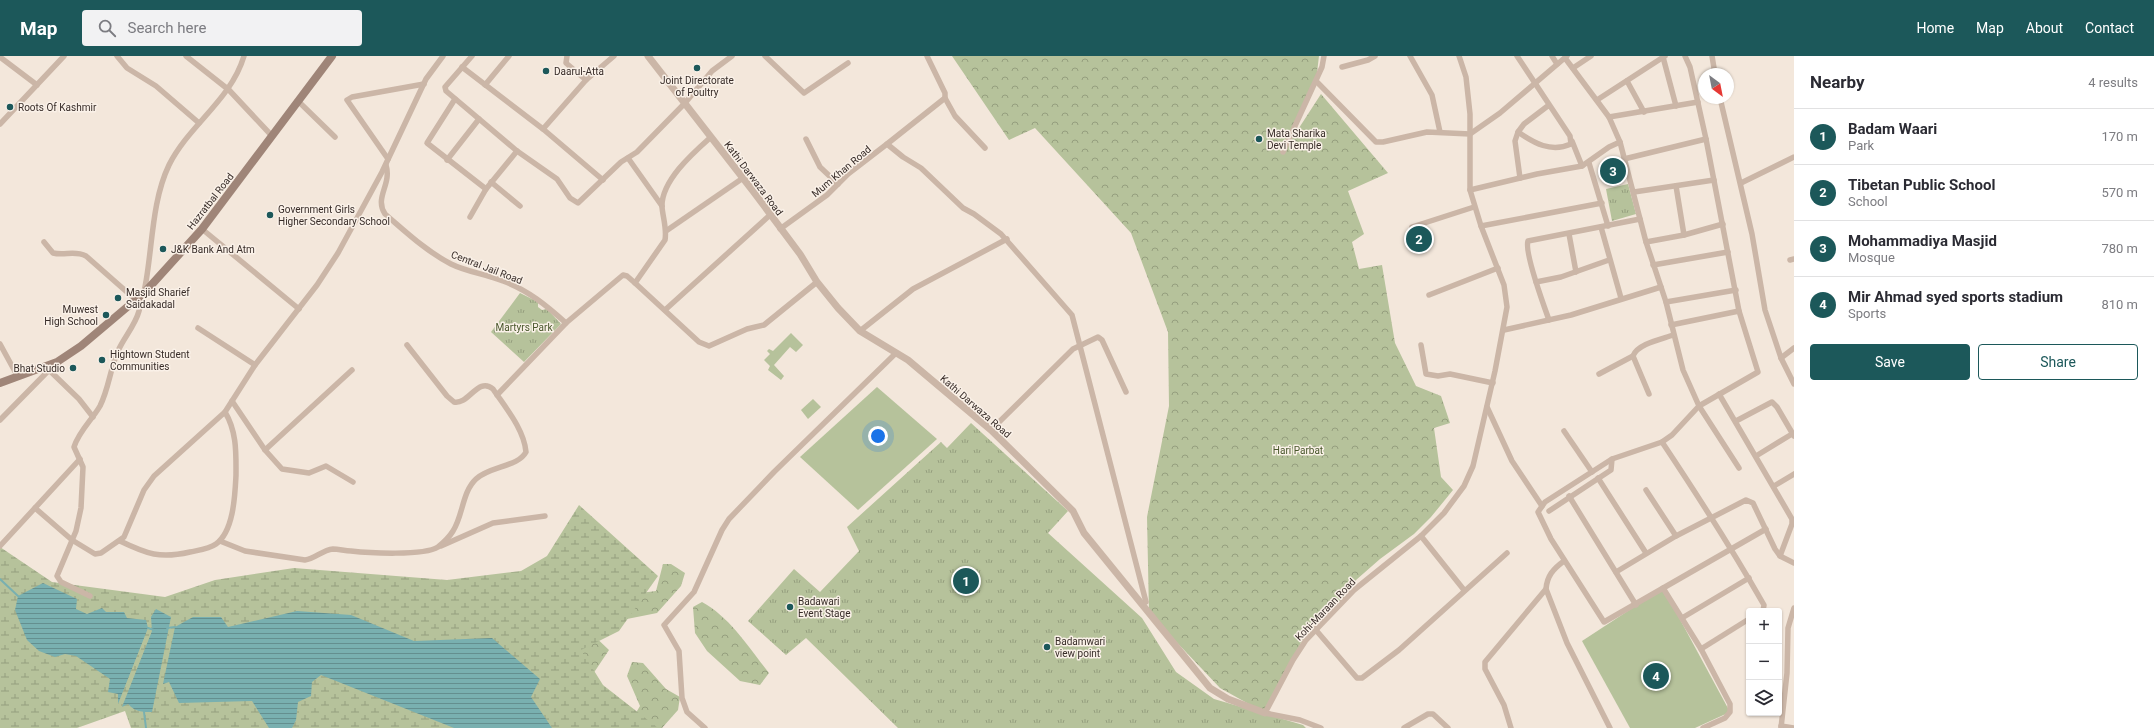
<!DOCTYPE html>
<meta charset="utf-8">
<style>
body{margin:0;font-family:Roboto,sans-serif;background:#f2f2f3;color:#2b2b33}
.controls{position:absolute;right:12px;bottom:12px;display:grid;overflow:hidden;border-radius:4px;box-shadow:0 1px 3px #0004}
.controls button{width:36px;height:36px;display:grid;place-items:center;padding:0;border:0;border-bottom:1px solid #e1e1e2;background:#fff;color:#2b2b33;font:20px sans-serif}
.compass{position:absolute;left:1698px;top:12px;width:36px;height:36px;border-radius:50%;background:#fff;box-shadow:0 1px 3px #0004;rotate:148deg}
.you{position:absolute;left:878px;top:380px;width:14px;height:14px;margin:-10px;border:3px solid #fff;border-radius:50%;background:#1a73e8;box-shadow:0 0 0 6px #1a73e833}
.badge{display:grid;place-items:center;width:26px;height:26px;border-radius:50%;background:#1c585a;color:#fff;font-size:13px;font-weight:700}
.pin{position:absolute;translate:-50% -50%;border:2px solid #fff;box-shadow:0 1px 4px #0006}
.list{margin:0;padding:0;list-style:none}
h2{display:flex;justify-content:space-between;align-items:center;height:52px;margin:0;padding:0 16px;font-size:17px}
h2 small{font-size:13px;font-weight:400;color:#7c7c81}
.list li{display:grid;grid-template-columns:26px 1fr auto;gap:12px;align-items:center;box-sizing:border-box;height:56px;padding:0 16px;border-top:1px solid #e1e1e2}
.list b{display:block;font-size:15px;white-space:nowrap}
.list p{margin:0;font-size:13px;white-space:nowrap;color:#7c7c81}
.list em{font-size:13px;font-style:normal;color:#7c7c81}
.actions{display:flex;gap:8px;padding:12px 16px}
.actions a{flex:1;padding:9px 0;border:1px solid #1c585a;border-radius:4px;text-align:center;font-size:14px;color:#1c585a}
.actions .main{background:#1c585a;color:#fff}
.icon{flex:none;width:22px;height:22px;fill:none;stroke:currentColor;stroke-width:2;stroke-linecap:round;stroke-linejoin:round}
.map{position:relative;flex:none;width:1794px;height:672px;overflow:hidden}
header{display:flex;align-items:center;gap:24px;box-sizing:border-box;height:56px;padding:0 20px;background:#1c585a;color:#fff}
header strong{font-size:19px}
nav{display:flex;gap:22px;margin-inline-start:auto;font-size:14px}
.search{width:280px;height:36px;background:#f2f2f3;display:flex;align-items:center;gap:10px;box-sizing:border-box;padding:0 14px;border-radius:4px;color:#7c7c81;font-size:15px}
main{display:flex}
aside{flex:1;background:#fff}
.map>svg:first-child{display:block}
.grass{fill:#b6c29b}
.forest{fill:url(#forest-crowns)}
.wetland{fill:url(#wetland-marsh)}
.park{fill:url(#park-tufts)}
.water{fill:url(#water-rules)}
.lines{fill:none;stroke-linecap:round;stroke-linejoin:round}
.stream{stroke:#79b0b0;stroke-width:2}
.minor{stroke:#cbb6a7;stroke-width:5.5}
.tertiary{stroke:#cbb6a7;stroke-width:7}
.secondary{stroke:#9f8578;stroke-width:8}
.poi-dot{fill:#1c585a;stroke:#faf1e8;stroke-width:1.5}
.labels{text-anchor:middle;stroke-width:3;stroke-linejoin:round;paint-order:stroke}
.poi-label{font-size:10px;fill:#372c28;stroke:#faf1e8;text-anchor:start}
.street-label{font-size:10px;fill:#372c28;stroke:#faf1e8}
.park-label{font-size:10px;fill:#48562b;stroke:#faf1e8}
</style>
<header>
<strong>Map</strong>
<div class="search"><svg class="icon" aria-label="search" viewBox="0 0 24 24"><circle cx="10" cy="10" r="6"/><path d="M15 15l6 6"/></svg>Search here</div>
<nav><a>Home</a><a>Map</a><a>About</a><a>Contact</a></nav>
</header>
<main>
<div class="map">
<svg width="1794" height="672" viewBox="0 0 1794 672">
<defs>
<pattern id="forest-crowns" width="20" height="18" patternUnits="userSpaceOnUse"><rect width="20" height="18" fill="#b6c29b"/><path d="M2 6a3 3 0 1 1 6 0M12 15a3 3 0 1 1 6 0" fill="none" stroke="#959e7e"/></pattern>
<pattern id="wetland-marsh" width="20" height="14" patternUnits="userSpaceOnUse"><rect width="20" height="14" fill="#b6c29b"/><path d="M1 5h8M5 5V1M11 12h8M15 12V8" fill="none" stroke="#959e7e"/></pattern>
<pattern id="park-tufts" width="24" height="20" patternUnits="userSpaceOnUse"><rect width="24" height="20" fill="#b6c29b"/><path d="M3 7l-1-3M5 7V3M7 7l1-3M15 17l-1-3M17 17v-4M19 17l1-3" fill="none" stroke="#959e7e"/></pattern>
<pattern id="water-rules" width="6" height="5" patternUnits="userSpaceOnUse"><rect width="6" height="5" fill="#79b0b0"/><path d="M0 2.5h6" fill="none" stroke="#648f8f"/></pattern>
</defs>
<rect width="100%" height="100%" fill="#f3e7db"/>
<!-- grass -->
<g class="grass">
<polygon points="791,277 803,289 796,296 790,291 774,309 784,320 781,324 768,314 770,310 764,304 770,298 767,295 769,293 773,295"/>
<polygon points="877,331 937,383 858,454 800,401"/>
<polygon points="813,343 821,351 808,363 801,354"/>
<polygon points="1663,532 1730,656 1695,672 1630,672 1582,585"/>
</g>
<!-- forest -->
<g class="forest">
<polygon points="952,0 1319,0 1316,25 1286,92 1321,38 1388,117 1348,135 1364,178 1352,186 1359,213 1382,209 1395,287 1416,330 1441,340 1450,367 1434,372 1441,421 1453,434 1431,461 1414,478 1380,503 1356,524 1338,550 1322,553 1310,569 1265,657 1220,632 1149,557 1147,461 1169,350 1168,276 1131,177 1035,72 1009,84"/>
<polygon points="663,508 671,508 685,517 681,530 657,557 597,569 589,575 609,594 589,624 634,660 640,650 627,620 632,606 643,607 666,633 680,641 678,654 662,672 570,672 476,528 632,538 656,535"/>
<path d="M 702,546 C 730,561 750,593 769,617 L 760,629 L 740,625 L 707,595 L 695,577 L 693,551 Z"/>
</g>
<!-- wetland -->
<polygon class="wetland" points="579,449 658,520 619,575 581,594 603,629 658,672 131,672 125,655 77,672 0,672 0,491 52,526 165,541 215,524 294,512 447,524 521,515 547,500"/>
<!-- park -->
<g class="park">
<polygon points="1628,128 1636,158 1612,165 1606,133"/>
<polygon points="520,237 538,246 538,251 542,254 547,253 561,268 524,306 491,276"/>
<polygon points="971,367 1068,455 1048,477 1142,562 1176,616 1214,643 1303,669 1306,672 898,672 806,582 786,599 748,565 794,513 820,536 859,495 847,471 941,386 947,392"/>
</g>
<!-- water -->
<g class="water">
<polygon points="43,527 77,543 76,553 87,558 102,552 106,556 124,556 127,562 146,564 148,572 118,648 118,638 108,636 110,623 76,600 65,598 55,601 39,595 27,584 15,554 18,540"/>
<path d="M 156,553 L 171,561 L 152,656 C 141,656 136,656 128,648 L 122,651 L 152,575 L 151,561 Z"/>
<polygon points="297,555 351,559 414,585 492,582 540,623 531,641 552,672 454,672 321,619 312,626 311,640 298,646 296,664 292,672 269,672 252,645 179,647 169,626 163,628 175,571 193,561 221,561 228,571"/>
</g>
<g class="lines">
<!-- stream -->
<g class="stream">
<polyline points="0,523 18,540"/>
<polyline points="148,572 154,574"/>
<polyline points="167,572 175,571"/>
<polyline points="144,656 146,672"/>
</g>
<!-- minor -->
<g class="minor">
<polyline points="117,0 127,12 156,30 199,67"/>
<polyline points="186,0 229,34 272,80"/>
<polyline points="472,0 445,31 446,35 517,95 557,123 570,142 578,147 621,106 637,96 685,47 712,15 732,0"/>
<polyline points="567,0 566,7 586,24"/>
<polyline points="765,0 804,37 848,7"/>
<polyline points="1410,0 1432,39 1440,76"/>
<path d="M 1517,0 L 1570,80 L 1571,88 C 1551,97 1534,87 1518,76 L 1524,68 L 1549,49"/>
<polyline points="1552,0 1557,8"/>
<polyline points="1685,0 1690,11 1706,83 1739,255 1758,316 1699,350 1672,379 1662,386 1612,403 1545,446 1538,456 1551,483 1604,566 1766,473"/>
<polyline points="1712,0 1715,18"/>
<polyline points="0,1 37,29"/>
<polyline points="1663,1 1676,50"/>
<polyline points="1565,2 1609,61 1620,86 1646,186 1666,246 1683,314 1699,350 1739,412"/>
<polyline points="462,11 543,73 603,124"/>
<polyline points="1342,11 1368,4 1375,0"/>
<polyline points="1573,12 1591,0"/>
<polyline points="1316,25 1376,86 1383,86 1427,76 1470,78 1500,57 1567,0"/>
<polyline points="1627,25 1644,56"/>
<polyline points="485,29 509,0"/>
<polyline points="945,42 955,60 985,92"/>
<polyline points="1720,42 1752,178 1765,254 1781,302 1794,328"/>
<polyline points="455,43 427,87 486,133"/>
<polyline points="1597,44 1665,0"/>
<polyline points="298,45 335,81"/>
<polyline points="1609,61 1698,46"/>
<polyline points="0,68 64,0"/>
<polyline points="543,73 586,24 614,0"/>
<polyline points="1518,76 1515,85 1520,122"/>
<polyline points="806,83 820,111 838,128"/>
<polyline points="1572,85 1582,110"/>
<polyline points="887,88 945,42 945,37 927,0"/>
<polyline points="1283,96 1322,11 1324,0"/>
<polyline points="628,102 662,150"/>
<polyline points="388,103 347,44 352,41 424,28"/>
<polyline points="1624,103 1706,83"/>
<polyline points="447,104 479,63"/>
<polyline points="1589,107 1608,170"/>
<path d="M 386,109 C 392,129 374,141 385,158 C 406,176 426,195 451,208 C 467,216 486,218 503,225 C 528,234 547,250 566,267"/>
<polyline points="491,126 520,150"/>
<polyline points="1741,127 1794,101"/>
<polyline points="1676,130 1684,179"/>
<polyline points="1470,134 1537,118 1582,110 1609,91 1620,86"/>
<polyline points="1634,136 1714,124"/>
<polyline points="470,161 486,133 517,95"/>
<polyline points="1481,170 1602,147"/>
<polyline points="1412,171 1474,151"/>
<polyline points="1601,171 1621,242"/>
<polyline points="202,173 299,253"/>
<polyline points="780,173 827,139 848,118 887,88 903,101 921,112 963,152 974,158 1001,178 1072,259 1146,546"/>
<polyline points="666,175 743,122"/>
<polyline points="1569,178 1576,216"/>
<path d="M 44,186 L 53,197 C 65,200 74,194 86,200 L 136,244"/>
<polyline points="1646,186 1684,179 1723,168"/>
<polyline points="1790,204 1794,203"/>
<polyline points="1653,209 1728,196"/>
<polyline points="1536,226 1561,221 1609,204"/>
<path d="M 635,227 L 665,184 C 667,173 663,162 662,151 C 661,125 693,97 711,81"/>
<polyline points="1429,239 1498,212"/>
<polyline points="1666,246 1736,234"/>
<polyline points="665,254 770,159"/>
<path d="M 1549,264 C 1544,250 1524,196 1528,185 L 1640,163"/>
<polyline points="1671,269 1739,255"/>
<polyline points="198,272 255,309"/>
<polyline points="1504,274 1571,259 1661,231"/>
<polyline points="860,275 913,233 1007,183"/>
<polyline points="0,288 18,321"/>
<polyline points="1421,289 1426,318 1438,320 1450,318 1493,327"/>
<polyline points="1781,302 1794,292"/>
<polyline points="49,314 79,343 93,361"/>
<polyline points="1599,318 1633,300"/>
<path d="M 1649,338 L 1633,300 C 1637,288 1662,283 1673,279"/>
<polyline points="1719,338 1792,463 1792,468 1780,500"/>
<polyline points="497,339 566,267 623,219 627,220 635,227 699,286 709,290 747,273 764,269 817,226"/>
<polyline points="232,345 265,394 282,413 309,417 326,410 353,426"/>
<polyline points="1487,351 1512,405 1542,450"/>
<polyline points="0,364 54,309"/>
<polyline points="1736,365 1772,346 1777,351 1794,380"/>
<polyline points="991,374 1073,293 1098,281 1102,284 1126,336"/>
<polyline points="1564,375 1592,416"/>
<path d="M 1662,386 C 1698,440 1732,493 1764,549 L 1763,555"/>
<polyline points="265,394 352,314"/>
<polyline points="1756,400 1792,378"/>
<polyline points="1598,422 1646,497"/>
<polyline points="1774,430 1794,418"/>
<polyline points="1646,434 1676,480"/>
<polyline points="1569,440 1636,549"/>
<polyline points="35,452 72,484 95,498 101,497 124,481 144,434 154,420 225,356 255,309 317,229 338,197 382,116 426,23 443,0"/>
<polyline points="1549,455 1611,414 1612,403"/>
<polyline points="1421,480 1464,534"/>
<path d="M 120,485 C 147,498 160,503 190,496 C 199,494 209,493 216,488 C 234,475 235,438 236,419 C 236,397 237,376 225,356"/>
<path d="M 220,485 L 245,495 L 305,504 C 315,503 322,494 333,493 C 339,493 345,495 351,495 C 368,497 424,500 438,491 C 443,487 450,480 453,475 C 463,460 462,436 476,423 C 490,410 518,411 526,396 C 524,373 505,351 493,333 C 478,320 469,349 454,346 L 447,340 L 407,289"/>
<polyline points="0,490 80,403"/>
<polyline points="441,490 493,467 545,460"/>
<path d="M 1564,505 C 1553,513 1547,520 1546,533 L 1567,587 L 1610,672"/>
<polyline points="1616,516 1676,480 1746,444 1753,447 1775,493 1780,500 1794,507"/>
<polyline points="1663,532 1701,593 1730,648 1730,656 1725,662 1703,672"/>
<path d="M 90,540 L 61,526 L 57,520 L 76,475 L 81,452 L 83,411 L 74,391 C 79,375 92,364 100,350 C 109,332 110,313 118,295 C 124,281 135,270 139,255 C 154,209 148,153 169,109 C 189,69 231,44 244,0"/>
<polyline points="1682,562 1749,522"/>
<polyline points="1315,573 1357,622 1362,622 1399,594 1507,497"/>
<polyline points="1701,593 1749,563"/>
<polyline points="1781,670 1794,672"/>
<polyline points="705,672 687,656 682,642 679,595 664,569 694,536 722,474 729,463 774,416 896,297"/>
<polyline points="1321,672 1300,664 1265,657 1293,604 1306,584 1354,534 1421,480 1444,457 1464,430 1473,410 1495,315 1507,251 1504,229 1481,170 1470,134 1470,58 1466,21 1459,0"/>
<polyline points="1404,672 1428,658 1433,658 1448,672"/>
<polyline points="1511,672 1504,649 1485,613 1485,606 1546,533"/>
<polyline points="1781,672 1787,617 1788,572 1794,552"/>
</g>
<!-- tertiary -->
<polyline class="tertiary" points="648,0 753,135 800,198 817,226 838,252 860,275 908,304 991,374 1073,455 1084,477 1210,632 1228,643 1265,657"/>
<!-- secondary -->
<polyline class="secondary" points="0,327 57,306 81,290 145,236 202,173 332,0"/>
</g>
<!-- markers -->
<g class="poi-dot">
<circle cx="697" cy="12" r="4"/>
<circle cx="546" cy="15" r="4"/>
<circle cx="10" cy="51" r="4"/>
<circle cx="1259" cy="83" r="4"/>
<circle cx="270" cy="159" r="4"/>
<circle cx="163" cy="193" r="4"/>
<circle cx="118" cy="242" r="4"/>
<circle cx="106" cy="259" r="4"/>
<circle cx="102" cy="304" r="4"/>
<circle cx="73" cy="312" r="4"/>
<circle cx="790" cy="551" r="4"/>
<circle cx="1047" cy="591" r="4"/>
</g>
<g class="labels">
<!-- poi labels -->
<g class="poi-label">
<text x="554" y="19">Daarul-Atta</text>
<text x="697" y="28" text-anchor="middle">Joint Directorate<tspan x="697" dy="12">of Poultry</tspan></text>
<text x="18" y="55">Roots Of Kashmir</text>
<text x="1267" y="81">Mata Sharika<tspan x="1267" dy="12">Devi Temple</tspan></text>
<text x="278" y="157">Government Girls<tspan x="278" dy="12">Higher Secondary School</tspan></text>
<text x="171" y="197">J&amp;K Bank And Atm</text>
<text x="126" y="240">Masjid Sharief<tspan x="126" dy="12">Saidakadal</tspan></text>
<text x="98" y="257" text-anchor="end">Muwest<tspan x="98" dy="12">High School</tspan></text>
<text x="110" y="302">Hightown Student<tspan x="110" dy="12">Communities</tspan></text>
<text x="65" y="316" text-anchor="end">Bhat Studio</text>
<text x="798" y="549">Badawari<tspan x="798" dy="12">Event Stage</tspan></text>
<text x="1055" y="589">Badamwari<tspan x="1055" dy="12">view point</tspan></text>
</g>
<!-- street labels -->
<g class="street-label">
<text transform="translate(841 115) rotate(-40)" y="4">Mum Khan Road</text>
<text transform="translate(754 122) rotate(53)" y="4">Kathi Darwaza Road</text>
<text transform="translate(210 145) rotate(-52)" y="4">Hazratbal Road</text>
<text transform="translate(487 211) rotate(21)" y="4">Central Jail Road</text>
<text transform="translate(976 350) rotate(41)" y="4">Kathi Darwaza Road</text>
<text transform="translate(1325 553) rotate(-46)" y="4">Kohi-Maraan Road</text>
</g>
<!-- park labels -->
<g class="park-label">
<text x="524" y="275">Martyrs Park</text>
<text x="1298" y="398">Hari Parbat</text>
</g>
</g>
</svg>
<div class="controls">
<button>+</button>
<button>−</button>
<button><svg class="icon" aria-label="layers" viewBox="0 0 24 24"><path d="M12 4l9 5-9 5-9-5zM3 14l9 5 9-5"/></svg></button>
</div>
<svg class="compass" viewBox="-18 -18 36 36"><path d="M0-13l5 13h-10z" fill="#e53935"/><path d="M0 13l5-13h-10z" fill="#7c7c81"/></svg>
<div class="you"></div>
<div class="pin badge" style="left:966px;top:525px">1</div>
<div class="pin badge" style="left:1419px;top:183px">2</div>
<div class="pin badge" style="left:1613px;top:115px">3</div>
<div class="pin badge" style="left:1656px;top:620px">4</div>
</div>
<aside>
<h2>Nearby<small>4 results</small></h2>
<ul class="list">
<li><span class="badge">1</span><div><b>Badam Waari</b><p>Park</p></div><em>170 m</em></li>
<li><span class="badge">2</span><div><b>Tibetan Public School</b><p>School</p></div><em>570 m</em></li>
<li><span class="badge">3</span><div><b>Mohammadiya Masjid</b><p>Mosque</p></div><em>780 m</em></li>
<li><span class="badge">4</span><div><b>Mir Ahmad syed sports stadium</b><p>Sports</p></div><em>810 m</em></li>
</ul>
<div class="actions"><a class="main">Save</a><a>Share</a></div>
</aside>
</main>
